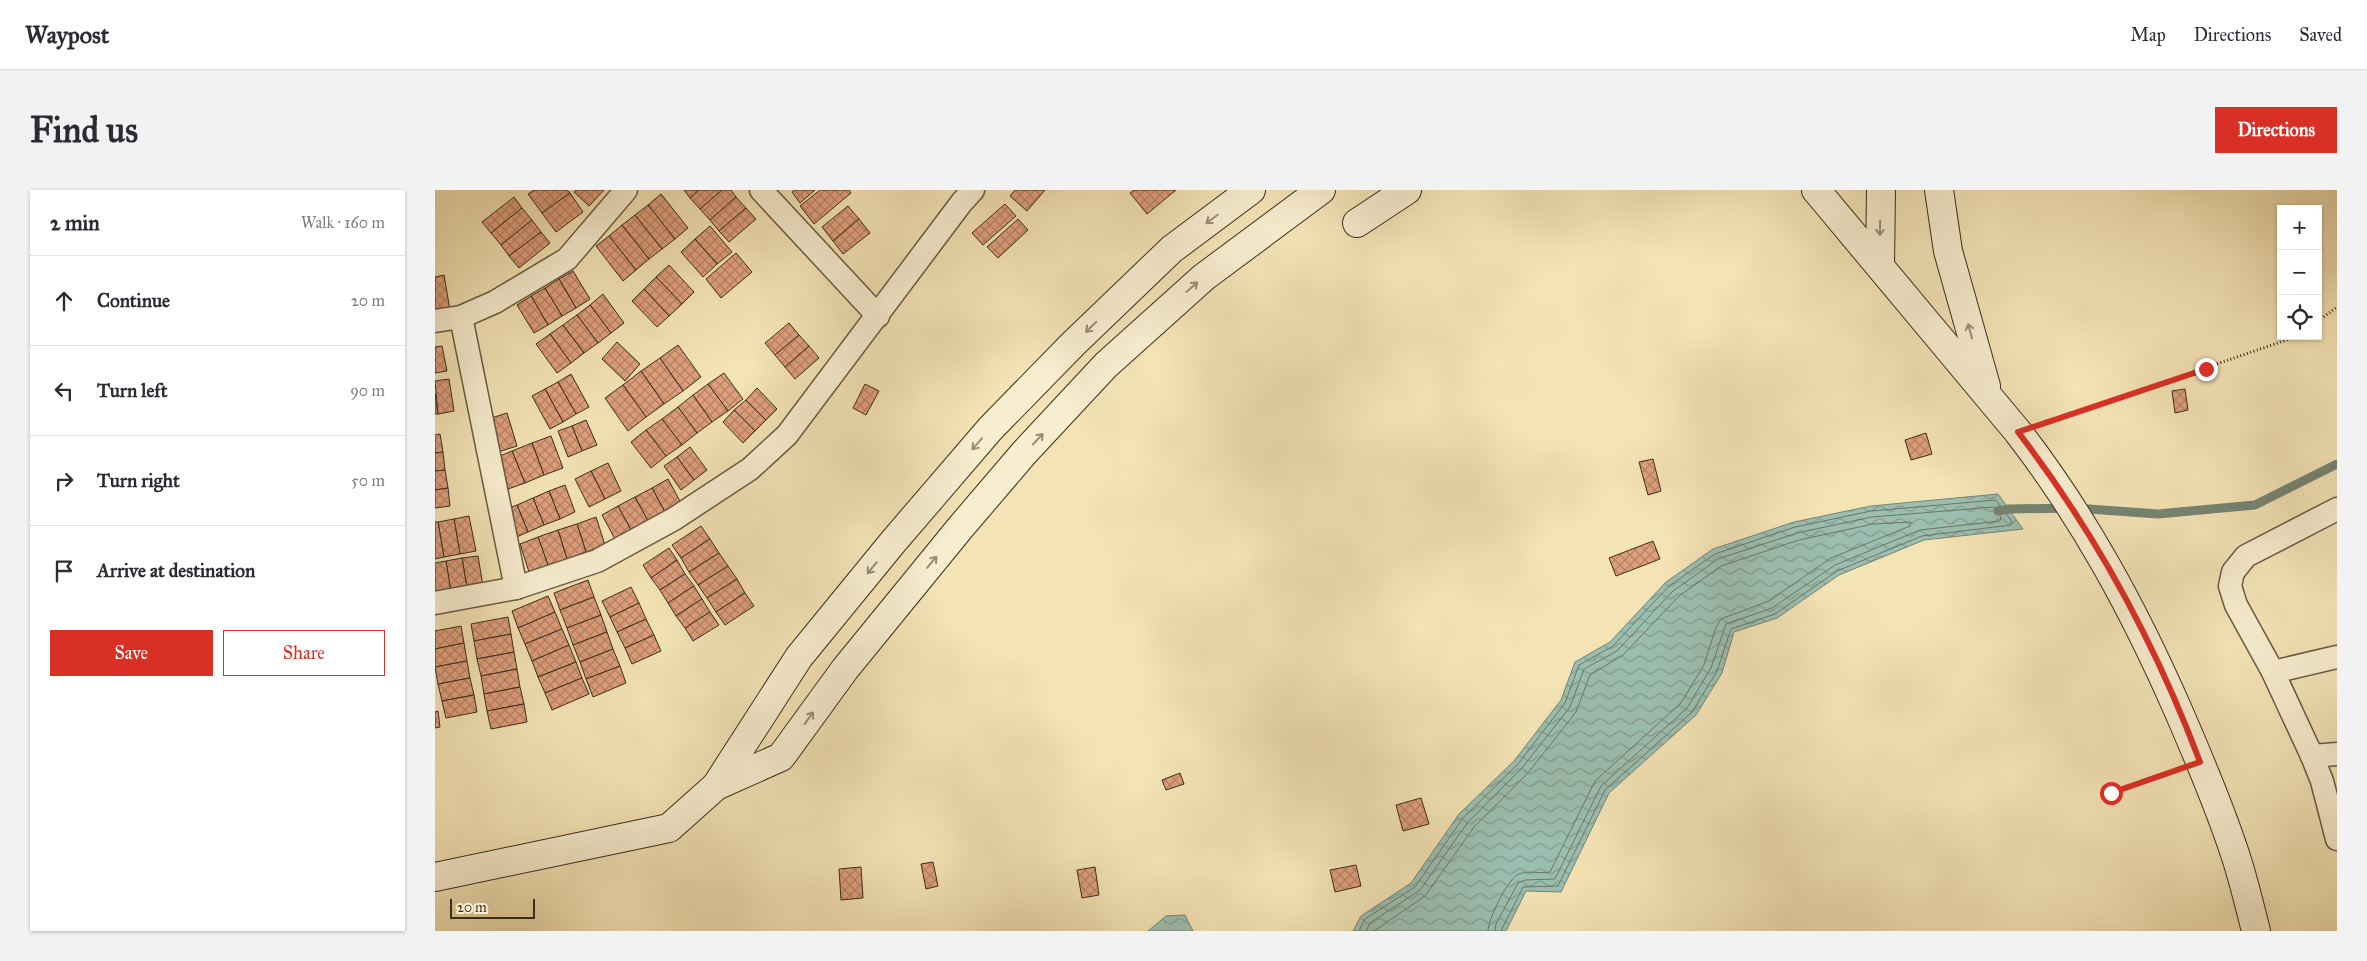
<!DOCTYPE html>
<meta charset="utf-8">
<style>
body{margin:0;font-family:"IM FELL Great Primer",serif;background:#f2f2f3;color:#2b2b33}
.controls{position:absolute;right:15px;top:15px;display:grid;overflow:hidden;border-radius:0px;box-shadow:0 1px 4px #0004}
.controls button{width:45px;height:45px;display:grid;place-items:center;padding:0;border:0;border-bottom:1px solid #e1e1e2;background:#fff;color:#2b2b33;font:25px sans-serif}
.scale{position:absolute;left:15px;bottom:12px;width:85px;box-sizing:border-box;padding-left:5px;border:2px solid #3b2c1b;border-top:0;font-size:14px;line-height:18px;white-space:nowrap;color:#3b2c1b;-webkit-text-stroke:4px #f7edcf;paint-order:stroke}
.stop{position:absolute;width:15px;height:15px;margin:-11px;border:4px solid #d93025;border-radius:50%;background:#fff}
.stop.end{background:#d93025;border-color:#fff;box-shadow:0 1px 5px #0008}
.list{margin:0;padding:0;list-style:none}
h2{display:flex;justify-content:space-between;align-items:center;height:65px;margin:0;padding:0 20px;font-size:21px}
h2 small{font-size:16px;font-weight:400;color:#7c7c81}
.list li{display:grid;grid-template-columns:32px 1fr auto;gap:15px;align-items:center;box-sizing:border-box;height:90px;padding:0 20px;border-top:1px solid #e1e1e2}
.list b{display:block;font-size:19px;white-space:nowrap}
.list em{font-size:16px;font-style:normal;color:#7c7c81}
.actions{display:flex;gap:10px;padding:15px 20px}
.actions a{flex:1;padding:11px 0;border:1px solid #d93025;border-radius:0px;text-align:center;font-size:18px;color:#d93025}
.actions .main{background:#d93025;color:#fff}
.icon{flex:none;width:28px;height:28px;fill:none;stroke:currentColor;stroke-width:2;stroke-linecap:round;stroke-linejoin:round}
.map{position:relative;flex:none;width:1902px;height:741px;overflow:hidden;border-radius:0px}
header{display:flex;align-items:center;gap:30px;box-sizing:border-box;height:70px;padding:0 25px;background:#fff;border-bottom:1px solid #e1e1e2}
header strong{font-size:24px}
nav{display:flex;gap:28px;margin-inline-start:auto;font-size:18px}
.intro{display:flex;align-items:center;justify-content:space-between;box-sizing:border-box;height:120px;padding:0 30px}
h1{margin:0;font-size:35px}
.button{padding:12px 22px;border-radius:0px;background:#d93025;color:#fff;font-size:18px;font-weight:700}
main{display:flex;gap:30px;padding:0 30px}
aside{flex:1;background:#fff;border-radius:0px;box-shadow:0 1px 4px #0004}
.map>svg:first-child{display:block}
.water{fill:url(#water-waves);stroke:#758474}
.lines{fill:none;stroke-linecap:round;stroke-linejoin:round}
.shore{stroke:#6b7566;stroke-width:1}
.stream{stroke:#758474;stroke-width:9}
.building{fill:url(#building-cross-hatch);stroke:#3b2c1b}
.street-casing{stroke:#695a42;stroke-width:25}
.secondary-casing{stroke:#3b2c1b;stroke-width:30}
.path{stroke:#3b2c1b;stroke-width:3;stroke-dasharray:1 2.5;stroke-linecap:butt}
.street{stroke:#f7edcf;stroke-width:22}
.secondary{stroke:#f7edcf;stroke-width:28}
.oneway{stroke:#998c75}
.route{stroke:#d93025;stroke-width:6}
</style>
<header>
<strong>Waypost</strong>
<nav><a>Map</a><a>Directions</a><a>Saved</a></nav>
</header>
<div class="intro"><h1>Find us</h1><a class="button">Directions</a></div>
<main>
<aside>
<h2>2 min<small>Walk · 160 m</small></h2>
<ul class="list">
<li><svg class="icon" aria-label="ahead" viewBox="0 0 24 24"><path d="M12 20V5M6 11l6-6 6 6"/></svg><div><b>Continue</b></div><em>20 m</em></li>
<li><svg class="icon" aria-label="left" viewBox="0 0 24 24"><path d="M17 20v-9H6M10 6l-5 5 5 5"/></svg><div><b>Turn left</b></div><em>90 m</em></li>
<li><svg class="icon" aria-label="right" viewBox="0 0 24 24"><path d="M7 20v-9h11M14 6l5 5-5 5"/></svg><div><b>Turn right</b></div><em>50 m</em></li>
<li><svg class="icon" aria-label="arrive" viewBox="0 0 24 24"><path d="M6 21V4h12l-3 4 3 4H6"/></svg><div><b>Arrive at destination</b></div></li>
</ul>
<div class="actions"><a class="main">Save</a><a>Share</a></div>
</aside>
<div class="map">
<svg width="1902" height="741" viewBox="0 0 1902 741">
<defs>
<pattern id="water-waves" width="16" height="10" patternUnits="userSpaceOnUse" patternTransform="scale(1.25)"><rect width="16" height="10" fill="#9bbeb0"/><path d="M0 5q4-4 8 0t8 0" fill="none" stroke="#809b8e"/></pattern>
<pattern id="building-cross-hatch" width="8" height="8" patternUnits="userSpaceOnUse" patternTransform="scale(1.25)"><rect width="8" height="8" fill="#df9f7c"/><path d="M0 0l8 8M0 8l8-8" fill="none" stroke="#b68265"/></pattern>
</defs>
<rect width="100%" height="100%" fill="#f3e3b5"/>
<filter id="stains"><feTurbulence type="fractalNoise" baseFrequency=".004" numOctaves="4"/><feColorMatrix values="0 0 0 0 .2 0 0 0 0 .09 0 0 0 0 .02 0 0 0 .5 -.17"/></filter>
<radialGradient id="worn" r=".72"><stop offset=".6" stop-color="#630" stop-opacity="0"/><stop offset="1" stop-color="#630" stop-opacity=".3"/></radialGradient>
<!-- water -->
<g class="water">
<polygon points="1563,304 1588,339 1489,350 1404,385 1342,428 1299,442 1287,483 1261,525 1174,603 1126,702 1091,701 1071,741 918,741 926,726 976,693 1024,624 1079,571 1126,510 1140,472 1175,452 1231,392 1278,359 1359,332 1436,316"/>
<polygon points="750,725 758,741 713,741 731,726"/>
</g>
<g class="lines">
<!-- shore -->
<g class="shore">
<polyline points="924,741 930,729 980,697 1028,628 1083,574 1130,513 1144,475 1178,456 1234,396 1280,364 1360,337 1436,321 1561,310 1577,332 1576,335 1487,346 1402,381 1340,424 1296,439 1282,481 1257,522 1170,600 1123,696 1088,697 1066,741"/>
<polyline points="931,741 935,733 985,700 1033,632 1087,578 1135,517 1149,479 1182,461 1238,401 1283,369 1362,343 1437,327 1559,317 1566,327 1565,331 1485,340 1400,375 1337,418 1291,434 1276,478 1252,518 1166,596 1120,689 1090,690 1083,693 1061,734 1060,741"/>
<path d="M 939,741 L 990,706 L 1039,637 L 1093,583 L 1141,522 L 1155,485 L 1188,465 L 1244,406 L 1286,376 L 1364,350 L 1438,334 L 1476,332 L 1475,336 L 1396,368 L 1334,411 L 1286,429 L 1281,437 L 1269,475 L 1246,513 L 1160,591 L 1115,682 C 1105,684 1093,680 1084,684 C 1073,688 1053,729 1053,741"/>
</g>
<!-- stream -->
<polyline class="stream" points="1563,321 1574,319 1640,318 1723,324 1820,315 1902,274"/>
</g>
<!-- building -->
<g class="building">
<polygon points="99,0 132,0 135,3 107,23 93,4"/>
<polygon points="141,0 169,0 154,16 139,2"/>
<polygon points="249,0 264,0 255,8"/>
<polygon points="264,0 287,0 265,19 255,8"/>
<polygon points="287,0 296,0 301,7 275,30 265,19"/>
<polygon points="360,0 380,0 365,13 357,2"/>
<polygon points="385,0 414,0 416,3 379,34 365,16"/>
<polygon points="580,0 610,0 592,21 575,6"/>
<polygon points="699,0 741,0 712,24 695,3"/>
<polygon points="135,3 148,22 121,42 107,23"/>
<polygon points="226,4 253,38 240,49 213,15"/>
<polygon points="79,7 87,18 56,43 47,32"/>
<polygon points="301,7 311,18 284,41 275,30"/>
<polygon points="570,14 581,26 548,55 537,43"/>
<polygon points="213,15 240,49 227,59 200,25"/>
<polygon points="413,16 424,29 398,51 387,37"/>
<polygon points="87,18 97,30 66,55 56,43"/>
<polygon points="311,18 321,29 294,52 284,41"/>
<polygon points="200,25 227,59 214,69 187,35"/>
<polygon points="424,29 435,43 408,64 398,51"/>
<polygon points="583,29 593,40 563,68 552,57"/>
<polygon points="97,30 106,42 74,66 66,55"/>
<polygon points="187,35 214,69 201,80 174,46"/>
<polygon points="275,36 297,62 282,74 260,49"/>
<polygon points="106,42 115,53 84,78 74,66"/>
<polygon points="174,46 201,80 188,91 161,56"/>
<polygon points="260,49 282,74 268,87 246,62"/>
<polygon points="301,63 317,82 286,108 271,89"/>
<polygon points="234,75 259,102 247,114 221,87"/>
<polygon points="138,81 155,109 141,118 124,89"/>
<polygon points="9,85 16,126 0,124 0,87"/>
<polygon points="221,87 247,114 234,126 209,99"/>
<polygon points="124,89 141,118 127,126 110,98"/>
<polygon points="110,98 127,126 113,135 96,106"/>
<polygon points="209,99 234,126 222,137 197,111"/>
<polygon points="168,104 189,133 176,143 155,115"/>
<polygon points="96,106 113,135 99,143 82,115"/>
<polygon points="155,115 176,143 163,153 142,125"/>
<polygon points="142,125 163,153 149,163 128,135"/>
<polygon points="354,133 364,145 340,165 330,153"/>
<polygon points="128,135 149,163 136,173 115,144"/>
<polygon points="115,144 136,173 122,183 101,154"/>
<polygon points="364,145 374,156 350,177 340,165"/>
<polygon points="182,152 205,174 190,191 167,169"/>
<polygon points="243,155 266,187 248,201 225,168"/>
<polygon points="7,156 12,181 0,183 0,157"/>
<polygon points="374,156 384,168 360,189 350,177"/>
<polygon points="225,168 248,201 229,214 206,181"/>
<polygon points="206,181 229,214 211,227 188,195"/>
<polygon points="289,183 308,209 293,221 273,194"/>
<polygon points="136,184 154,217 141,224 123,192"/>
<polygon points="14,189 19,221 3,224 0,191"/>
<polygon points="123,192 141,224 128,232 110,199"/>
<polygon points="273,194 293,221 277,232 258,205"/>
<polygon points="430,194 444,201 431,225 418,218"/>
<polygon points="188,195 211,227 193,241 170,208"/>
<polygon points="322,198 342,219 331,230 311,210"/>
<polygon points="110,199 128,232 115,239 97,206"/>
<polygon points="1750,199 1753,220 1740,223 1737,201"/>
<polygon points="0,203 3,224 0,224"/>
<polygon points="258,205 277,232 262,243 243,217"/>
<polygon points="311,210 331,230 320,241 299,220"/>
<polygon points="243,217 262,243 247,255 227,229"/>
<polygon points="299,220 320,241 308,253 288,232"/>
<polygon points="72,223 82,256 60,263 50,230"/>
<polygon points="227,229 247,255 231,266 211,240"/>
<polygon points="151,230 162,255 147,261 137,236"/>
<polygon points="137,236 147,261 133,267 123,241"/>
<polygon points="211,240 231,266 216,278 196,252"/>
<polygon points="1491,243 1497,264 1476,270 1470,250"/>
<polygon points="5,244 8,262 0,263 0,245"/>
<polygon points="116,246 128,278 109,285 97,253"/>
<polygon points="97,253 109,285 90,293 77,261"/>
<polygon points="255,257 272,280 259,290 242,267"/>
<polygon points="77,261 90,293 70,300 58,269"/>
<polygon points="8,262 10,280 0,281 0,263"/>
<polygon points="242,267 259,290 246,300 229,276"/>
<polygon points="1218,269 1226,301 1213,305 1204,272"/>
<polygon points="173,273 186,301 170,309 156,281"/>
<polygon points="10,280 13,298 0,300 0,281"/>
<polygon points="156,281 170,309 154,317 140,289"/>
<polygon points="233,289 246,313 230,322 217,298"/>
<polygon points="130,295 140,322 125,329 114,301"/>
<polygon points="13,298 15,316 0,318 0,300"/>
<polygon points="217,298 230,322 213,331 200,307"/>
<polygon points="114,301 125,329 109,335 98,308"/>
<polygon points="200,307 213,331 196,340 183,316"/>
<polygon points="98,308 109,335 93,342 82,315"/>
<polygon points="82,315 93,342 77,349 66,321"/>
<polygon points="183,316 196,340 180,349 167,325"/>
<polygon points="34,326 41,361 25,364 19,329"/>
<polygon points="161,327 170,355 151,362 142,334"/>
<polygon points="19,329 25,364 9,367 3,332"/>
<polygon points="0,332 3,332 9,367 0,369"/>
<polygon points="142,334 151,362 132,369 123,340"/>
<polygon points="266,336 275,349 246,368 237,355"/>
<polygon points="123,340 132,369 113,375 103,347"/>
<polygon points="103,347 113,375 94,382 85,354"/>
<polygon points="275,349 284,363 254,382 246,368"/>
<polygon points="1218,351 1225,369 1181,386 1174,368"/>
<polygon points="234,358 242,370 216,388 208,375"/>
<polygon points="284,363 293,376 263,395 254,382"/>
<polygon points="43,366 48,396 32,398 27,368"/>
<polygon points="27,368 32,398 16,402 11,371"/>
<polygon points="242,370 250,384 225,400 216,388"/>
<polygon points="11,371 16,402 0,402 0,373"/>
<polygon points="293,376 302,389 272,408 263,395"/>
<polygon points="250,384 259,396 233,413 225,400"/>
<polygon points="302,389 310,403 281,422 272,408"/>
<polygon points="153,390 159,407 125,420 119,403"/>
<polygon points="259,396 267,409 241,426 233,413"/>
<polygon points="196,397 204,413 175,427 167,411"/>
<polygon points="310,403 319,416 290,435 281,422"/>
<polygon points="113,406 120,422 83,438 77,421"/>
<polygon points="159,407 166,425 132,438 125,420"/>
<polygon points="267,409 275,422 250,438 241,426"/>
<polygon points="204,413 211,429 182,442 175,427"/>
<polygon points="120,422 127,439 90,454 83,438"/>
<polygon points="275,422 284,435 258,451 250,438"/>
<polygon points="166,425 172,442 138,455 132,438"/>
<polygon points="73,427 76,444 39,451 36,434"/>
<polygon points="211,429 219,445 190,458 182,442"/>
<polygon points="26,436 29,453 0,459 0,441"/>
<polygon points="127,439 134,455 97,471 90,454"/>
<polygon points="172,442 178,459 145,472 138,455"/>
<polygon points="76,444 79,462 42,469 39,451"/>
<polygon points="219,445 226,461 197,474 190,458"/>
<polygon points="29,453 32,471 0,477 0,459"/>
<polygon points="134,455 141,472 103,487 97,471"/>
<polygon points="178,459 185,476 151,489 145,472"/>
<polygon points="79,462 82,479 46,486 42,469"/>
<polygon points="32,471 35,488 3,494 0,477"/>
<polygon points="141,472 147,488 110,503 103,487"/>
<polygon points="185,476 191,493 158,507 151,489"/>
<polygon points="82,479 85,497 49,504 46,486"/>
<polygon points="35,488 39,505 7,511 3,494"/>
<polygon points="147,488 154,504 117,520 110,503"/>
<polygon points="85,497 89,514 52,521 49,504"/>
<polygon points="39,505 42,522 11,528 7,511"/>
<polygon points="89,514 92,532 56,539 52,521"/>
<polygon points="3,521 5,537 0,538 0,522"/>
<polygon points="745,583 749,594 731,600 727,590"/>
<polygon points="986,608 994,634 968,641 961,615"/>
<polygon points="498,672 503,696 491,699 486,674"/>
<polygon points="921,675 926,696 900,702 895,680"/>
<polygon points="426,677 428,708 406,710 404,679"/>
<polygon points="660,677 664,705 647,708 642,680"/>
</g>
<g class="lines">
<defs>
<g id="street">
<polyline points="326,0 443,126"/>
<polyline points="26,127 81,398"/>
<polyline points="0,131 26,127 60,112 132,69 191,0"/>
<polyline points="1902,319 1811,366 1798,382 1795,396 1801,415 1838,482 1877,566 1887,591 1902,649"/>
<polyline points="0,413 81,398 162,371 239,329 315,279 352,245 527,12 538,0"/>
<polyline points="1838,482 1902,467"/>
<polyline points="1877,566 1902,564"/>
</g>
<g id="secondary">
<path d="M 1381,0 L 1583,242 C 1650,329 1699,420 1743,520 C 1763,566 1783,613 1799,661 C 1808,687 1814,714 1821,741"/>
<polyline points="1504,0 1513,61 1551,196"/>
<polyline points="922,33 972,0"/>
<polyline points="1445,76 1446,0"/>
<polyline points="281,596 364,467 458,352 555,239 638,154 737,59 816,0"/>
<polyline points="0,687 234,638 281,596 346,567 410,479 525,338 589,263 671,175 769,87 886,0"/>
</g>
</defs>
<!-- street casing -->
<use href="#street" class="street-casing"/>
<!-- secondary casing -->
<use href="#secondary" class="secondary-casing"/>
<!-- path -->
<g class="path">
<polyline points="1883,131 1902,117"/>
<polyline points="1610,233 1863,146"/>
<polyline points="1676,603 1739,581"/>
</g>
<!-- street -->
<use href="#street" class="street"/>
<!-- secondary -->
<use href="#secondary" class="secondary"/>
</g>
<!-- one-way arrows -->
<defs><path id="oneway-shaft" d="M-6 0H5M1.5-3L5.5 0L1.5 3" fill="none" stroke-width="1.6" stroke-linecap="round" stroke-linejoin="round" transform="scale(1.25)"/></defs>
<g class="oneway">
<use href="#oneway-shaft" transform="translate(777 29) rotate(143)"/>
<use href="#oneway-shaft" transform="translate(1445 38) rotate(91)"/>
<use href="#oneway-shaft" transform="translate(757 97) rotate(-41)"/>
<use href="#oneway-shaft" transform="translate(656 137) rotate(136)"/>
<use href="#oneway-shaft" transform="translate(1535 141) rotate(-106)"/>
<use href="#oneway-shaft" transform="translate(603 249) rotate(-47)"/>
<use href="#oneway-shaft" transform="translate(542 254) rotate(131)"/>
<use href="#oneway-shaft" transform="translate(497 372) rotate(-50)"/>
<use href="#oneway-shaft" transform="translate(437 378) rotate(129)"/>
<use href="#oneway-shaft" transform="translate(374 528) rotate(-54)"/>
</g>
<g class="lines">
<!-- route -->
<path class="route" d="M 1676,603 L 1765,572 C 1721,455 1659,341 1583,242 L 1771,179"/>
</g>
<rect width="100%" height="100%" filter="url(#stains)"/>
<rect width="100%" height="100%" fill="url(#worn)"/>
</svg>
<div class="controls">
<button>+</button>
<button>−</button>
<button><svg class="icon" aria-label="locate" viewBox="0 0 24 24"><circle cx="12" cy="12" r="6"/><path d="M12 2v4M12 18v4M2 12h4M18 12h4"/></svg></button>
</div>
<div class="scale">20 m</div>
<div class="stop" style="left:1676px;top:603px"></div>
<div class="stop end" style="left:1771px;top:179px"></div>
</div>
</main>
